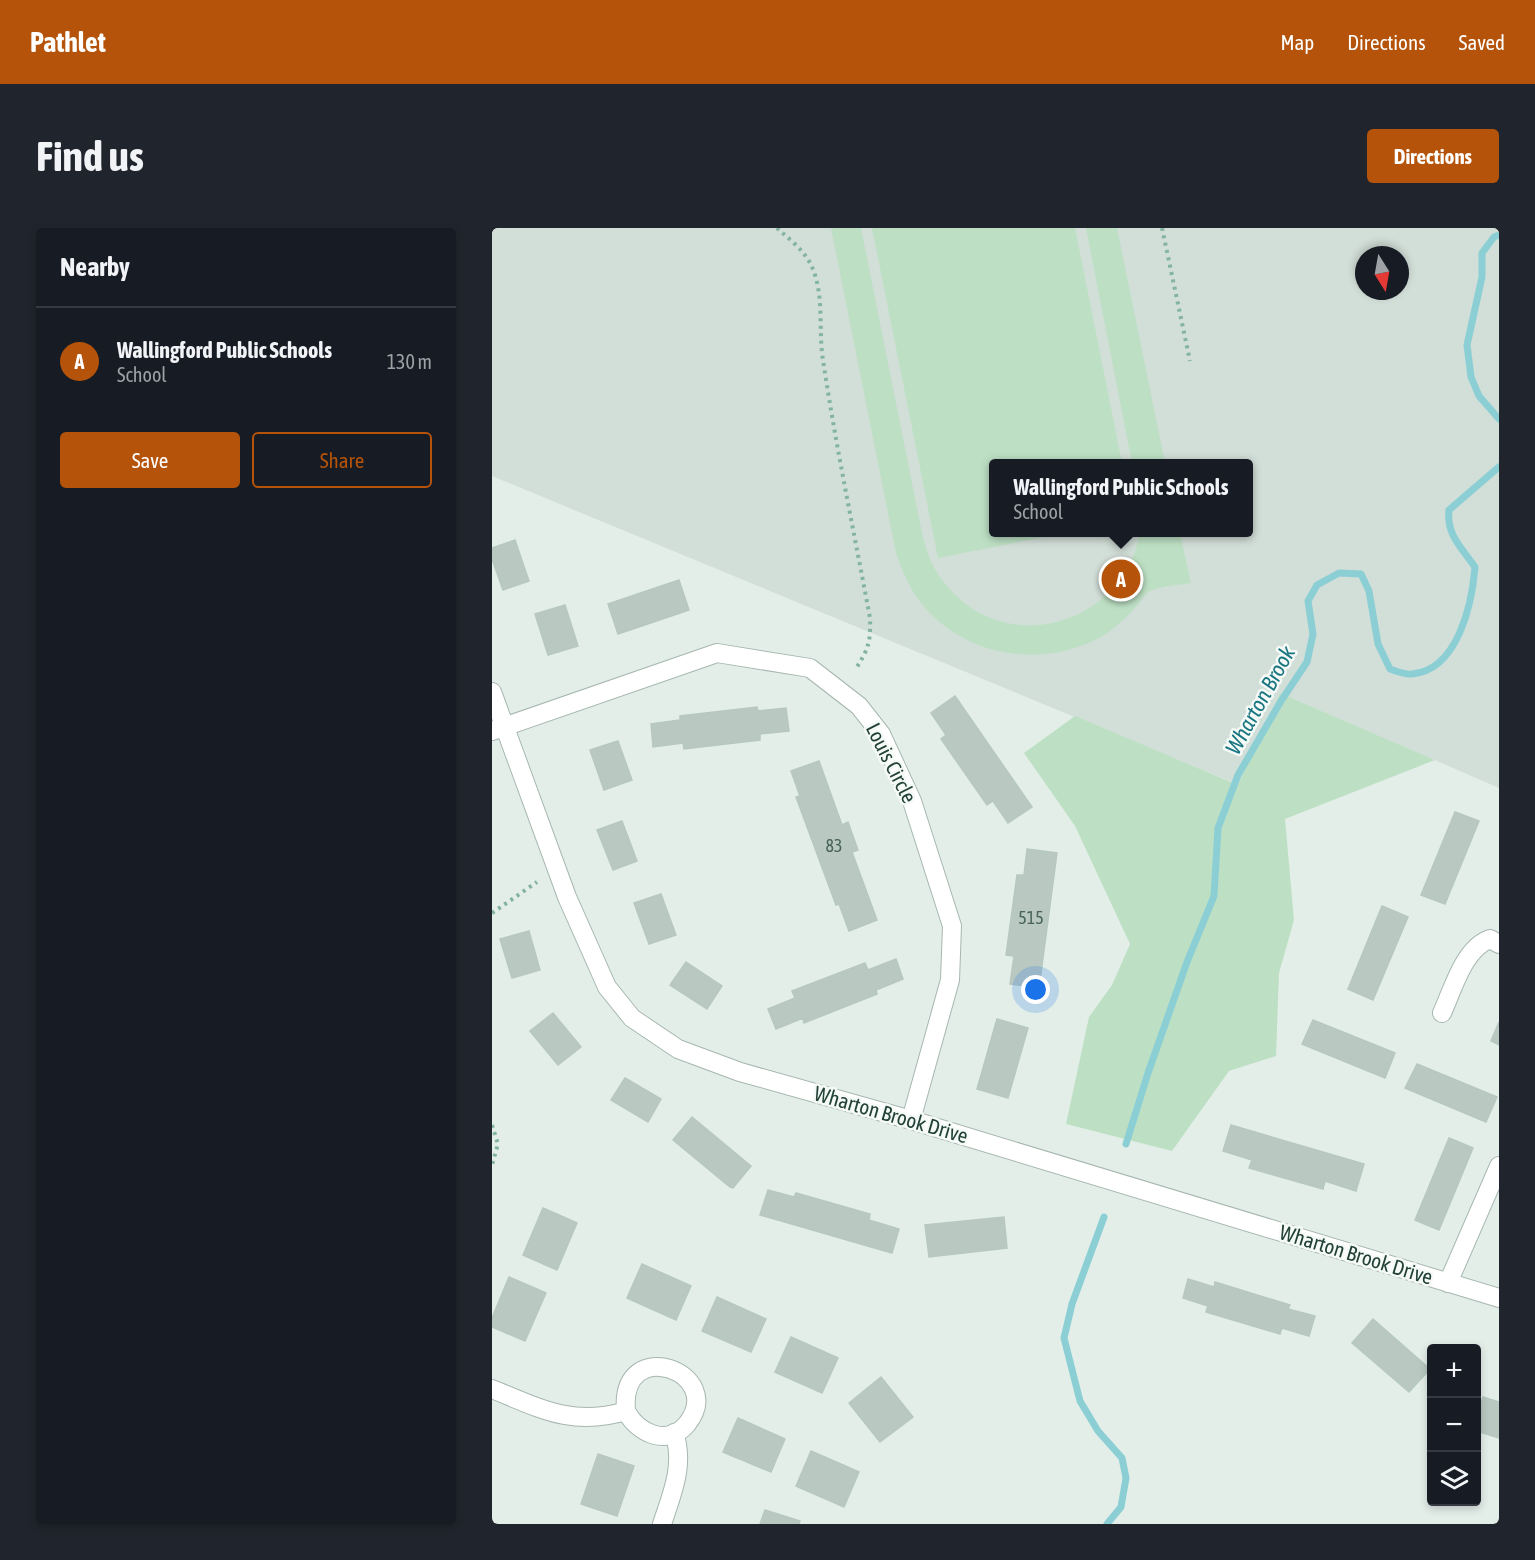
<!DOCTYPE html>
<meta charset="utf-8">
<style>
body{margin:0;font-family:"Asap Condensed",sans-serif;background:#20242c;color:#f1f3f6}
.controls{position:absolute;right:18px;bottom:18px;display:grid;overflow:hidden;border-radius:6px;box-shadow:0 3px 9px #0003}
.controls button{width:54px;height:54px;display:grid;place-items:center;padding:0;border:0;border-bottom:2px solid #363941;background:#171b24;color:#f1f3f6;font:30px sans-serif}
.compass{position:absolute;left:863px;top:18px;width:54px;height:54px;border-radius:50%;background:#171b24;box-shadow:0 3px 9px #0003;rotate:169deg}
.you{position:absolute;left:544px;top:762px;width:21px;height:21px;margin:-15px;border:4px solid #fff;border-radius:50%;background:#1a73e8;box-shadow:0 0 0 9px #1a73e833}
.badge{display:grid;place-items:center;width:39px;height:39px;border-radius:50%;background:#b45309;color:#fff;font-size:20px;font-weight:700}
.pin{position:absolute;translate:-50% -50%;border:3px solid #fff;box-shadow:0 2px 6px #0006}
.popup{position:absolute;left:497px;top:231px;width:264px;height:78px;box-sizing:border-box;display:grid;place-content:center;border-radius:6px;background:#171b24;filter:drop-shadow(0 2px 4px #0005);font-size:20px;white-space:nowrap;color:#9ea1a6}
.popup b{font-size:22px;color:#f1f3f6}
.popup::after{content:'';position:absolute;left:50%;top:100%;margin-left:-12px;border:12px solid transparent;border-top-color:#171b24}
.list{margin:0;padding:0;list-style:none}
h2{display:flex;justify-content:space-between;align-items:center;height:78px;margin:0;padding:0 24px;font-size:26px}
h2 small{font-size:20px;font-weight:400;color:#9ea1a6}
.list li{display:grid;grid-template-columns:39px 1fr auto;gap:18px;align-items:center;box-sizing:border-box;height:108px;padding:0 24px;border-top:2px solid #363941}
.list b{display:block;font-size:22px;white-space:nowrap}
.list p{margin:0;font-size:20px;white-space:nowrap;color:#9ea1a6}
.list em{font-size:20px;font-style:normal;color:#9ea1a6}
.actions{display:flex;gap:12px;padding:18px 24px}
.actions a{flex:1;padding:14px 0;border:2px solid #b45309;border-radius:6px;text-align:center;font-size:21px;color:#b45309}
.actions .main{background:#b45309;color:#fff}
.icon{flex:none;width:33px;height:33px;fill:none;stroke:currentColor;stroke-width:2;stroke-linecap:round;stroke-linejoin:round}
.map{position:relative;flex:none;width:1007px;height:1296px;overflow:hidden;border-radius:6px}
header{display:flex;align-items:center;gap:36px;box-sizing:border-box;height:84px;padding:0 30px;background:#b45309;color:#fff}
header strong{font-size:28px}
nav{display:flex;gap:33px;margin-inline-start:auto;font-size:21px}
.intro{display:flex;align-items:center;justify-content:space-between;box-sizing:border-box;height:144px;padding:0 36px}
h1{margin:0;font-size:42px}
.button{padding:15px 27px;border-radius:6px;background:#b45309;color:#fff;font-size:21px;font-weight:700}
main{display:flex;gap:36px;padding:0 36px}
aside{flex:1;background:#171b24;border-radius:6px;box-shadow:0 3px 9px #0003}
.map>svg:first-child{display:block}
.built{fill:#d2ded8;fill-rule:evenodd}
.green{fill:#bde0c4}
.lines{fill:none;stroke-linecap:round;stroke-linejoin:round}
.stream{stroke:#8bcfd5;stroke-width:7}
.building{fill:#b9c9c2;stroke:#b6c8c0;stroke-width:1.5}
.street-casing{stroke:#a6b7b0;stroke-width:20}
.path{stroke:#83b3a1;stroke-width:4;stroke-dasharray:3 4.5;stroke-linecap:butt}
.street{stroke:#fff;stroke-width:18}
.labels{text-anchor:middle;stroke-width:5;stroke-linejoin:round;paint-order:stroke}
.number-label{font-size:18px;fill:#48635a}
.street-label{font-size:21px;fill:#224137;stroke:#f5faf7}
.water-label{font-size:22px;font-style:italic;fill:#197680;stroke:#f5faf7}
</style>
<header>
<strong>Pathlet</strong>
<nav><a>Map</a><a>Directions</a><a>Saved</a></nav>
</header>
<div class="intro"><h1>Find us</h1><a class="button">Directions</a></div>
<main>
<aside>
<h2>Nearby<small></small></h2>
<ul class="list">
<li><span class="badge">A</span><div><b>Wallingford Public Schools</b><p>School</p></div><em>130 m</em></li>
</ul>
<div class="actions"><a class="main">Save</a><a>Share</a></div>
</aside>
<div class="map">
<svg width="1007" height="1296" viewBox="0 0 1007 1296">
<rect width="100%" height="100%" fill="#e4eee9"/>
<!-- built -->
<path class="built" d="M 0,0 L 1007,0 L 1007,560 L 788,465 L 747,557 L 0,248 ZM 872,27 L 908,27 L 908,63 L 872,63 ZM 502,236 L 756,236 L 756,304 L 502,304 Z"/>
<!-- green -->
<g class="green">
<path d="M 339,0 L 369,0 L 431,310 C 436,327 442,344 455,358 C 516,431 631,396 648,305 L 688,305 L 699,355 C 686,357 670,358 658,363 C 652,366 648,375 643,380 C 634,390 623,400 612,407 C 551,443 469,429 426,371 C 416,357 410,341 404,325 Z"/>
<polygon points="380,0 583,0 630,235 502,236 502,304 572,305 446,330"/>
<polygon points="594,0 625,0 673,235 640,235"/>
<polygon points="788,465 943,532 793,591 802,692 787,745 784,828 737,843 680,923 574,896 597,789 620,757 638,716 583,598 532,525 583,488 746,557"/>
</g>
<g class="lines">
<!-- stream -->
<g class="stream">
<polyline points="1007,7 1002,9 990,25 990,49 975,117 979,149 987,168 1007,191"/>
<path d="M 634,916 L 656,845 L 695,734 L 722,668 L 726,600 L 746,547 L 789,473 L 815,434 L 821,406 L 816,373 L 825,357 L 847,345 L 869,346 L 877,363 L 886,416 L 898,441 C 904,443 913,447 920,446 C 966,442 980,376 983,339 C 970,320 954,307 957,282 L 1007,239"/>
<polyline points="612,989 580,1076 572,1110 588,1173 606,1203 630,1230 634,1250 629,1279 615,1296"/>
</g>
</g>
<!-- building -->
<g class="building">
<polygon points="23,312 37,353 11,362 0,331 0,320"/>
<polygon points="187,352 197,382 126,406 116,376"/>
<polygon points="73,377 86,418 56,427 43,386"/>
<polygon points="463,468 540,579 516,595 501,573 495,577 449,511 454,507 439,485"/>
<polygon points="265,479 266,483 294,480 297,503 268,506 268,512 192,521 191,515 161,519 159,496 188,492 188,488"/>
<polygon points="126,513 140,552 112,562 98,522"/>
<polygon points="327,533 350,597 356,594 366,622 360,624 385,692 357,703 347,676 344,677 304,569 308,568 299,543"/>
<polygon points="963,584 987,593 953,676 929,667"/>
<polygon points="130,593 145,633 121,642 105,602"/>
<polygon points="535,621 565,625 547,760 518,756 522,728 514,727 525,647 532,647"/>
<polygon points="169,666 184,707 157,716 142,675"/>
<polygon points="890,678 916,689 881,772 856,761"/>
<polygon points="37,703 48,742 20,750 8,711"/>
<polygon points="404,731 411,751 384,762 385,766 312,795 311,790 284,801 276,781 303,770 300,763 373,735 376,742"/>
<polygon points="194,734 230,758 215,781 178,757"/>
<polygon points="61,785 89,819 66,837 38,803"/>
<polygon points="505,791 536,800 516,870 485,861"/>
<polygon points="821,792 903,825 893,850 810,816"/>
<polygon points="1007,794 1007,817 999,813"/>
<polygon points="925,836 1005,869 994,894 913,860"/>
<polygon points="133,850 169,871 156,894 119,872"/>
<polygon points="200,889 259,938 241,960 238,959 181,912"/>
<polygon points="739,897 872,936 864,963 833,953 831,961 757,940 760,932 731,923"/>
<polygon points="957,910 981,920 947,1002 923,992"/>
<polygon points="276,962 302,969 304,965 378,986 377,992 407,1001 400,1025 268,987"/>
<polygon points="51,980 85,995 65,1042 31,1027"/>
<polygon points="512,989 515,1020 437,1029 433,997"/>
<polygon points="150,1036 199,1058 184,1092 135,1070"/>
<polygon points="17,1049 54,1065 33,1113 0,1099 0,1090"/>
<polygon points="696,1051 722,1059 723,1054 798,1077 796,1081 823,1088 817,1108 790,1100 788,1106 714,1084 716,1078 691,1070"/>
<polygon points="225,1069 274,1091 259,1124 210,1103"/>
<polygon points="881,1091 938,1141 917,1164 860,1115"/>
<polygon points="299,1109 346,1130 330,1165 283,1144"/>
<polygon points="389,1149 421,1189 388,1214 357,1175"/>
<polygon points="991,1169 1007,1174 1007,1210 984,1203 984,1174 989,1176"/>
<polygon points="246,1190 293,1211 279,1244 231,1224"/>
<polygon points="319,1223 367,1244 352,1279 304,1258"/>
<polygon points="106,1226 142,1238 125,1288 89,1276"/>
<polygon points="273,1282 308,1293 307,1296 268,1296"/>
</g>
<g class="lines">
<defs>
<g id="street">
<polyline points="0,464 75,669 115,759 140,790 186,821 248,844 419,892 1007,1070"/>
<polyline points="0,503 225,425 318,440 367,478 389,506 420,573 460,698 458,752 419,892"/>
<path d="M 950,785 C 961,761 972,720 998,711 L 1007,716"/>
<polyline points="956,1055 1007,938"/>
<path d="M 0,1161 C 49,1181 81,1199 134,1183 C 146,1206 176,1219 195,1196 C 236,1144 127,1105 134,1183"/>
<path d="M 170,1296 C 180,1266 193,1236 182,1205"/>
</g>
</defs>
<!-- street casing -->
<use href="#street" class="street-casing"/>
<!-- path -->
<g class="path">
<path d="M 285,0 C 297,11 312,22 319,37 C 333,65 326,102 331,132 C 344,219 362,304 378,390 C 379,414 376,422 363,442"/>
<polyline points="670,0 698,133"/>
<polyline points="0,685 45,654"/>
<polyline points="0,897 6,916 0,937"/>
</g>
<!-- street -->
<use href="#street" class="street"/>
</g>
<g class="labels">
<!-- number labels -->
<g class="number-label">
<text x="342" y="624">83</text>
<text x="539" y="696">515</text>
</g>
<!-- street labels -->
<g class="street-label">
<text transform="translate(399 535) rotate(63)" y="7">Louis Circle</text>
<text transform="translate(399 887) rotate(16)" y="7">Wharton Brook Drive</text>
<text transform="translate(864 1027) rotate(17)" y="7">Wharton Brook Drive</text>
</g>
<!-- water labels -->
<g class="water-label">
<text transform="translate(768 472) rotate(-61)" y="8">Wharton Brook</text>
</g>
</g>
</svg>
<div class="controls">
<button>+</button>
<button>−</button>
<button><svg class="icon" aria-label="layers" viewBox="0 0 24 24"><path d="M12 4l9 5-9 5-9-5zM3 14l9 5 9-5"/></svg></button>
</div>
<svg class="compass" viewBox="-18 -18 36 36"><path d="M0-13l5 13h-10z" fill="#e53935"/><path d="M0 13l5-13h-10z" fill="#9ea1a6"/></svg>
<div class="you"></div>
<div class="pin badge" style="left:629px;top:351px">A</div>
<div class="popup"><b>Wallingford Public Schools</b>School</div>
</div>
</main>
